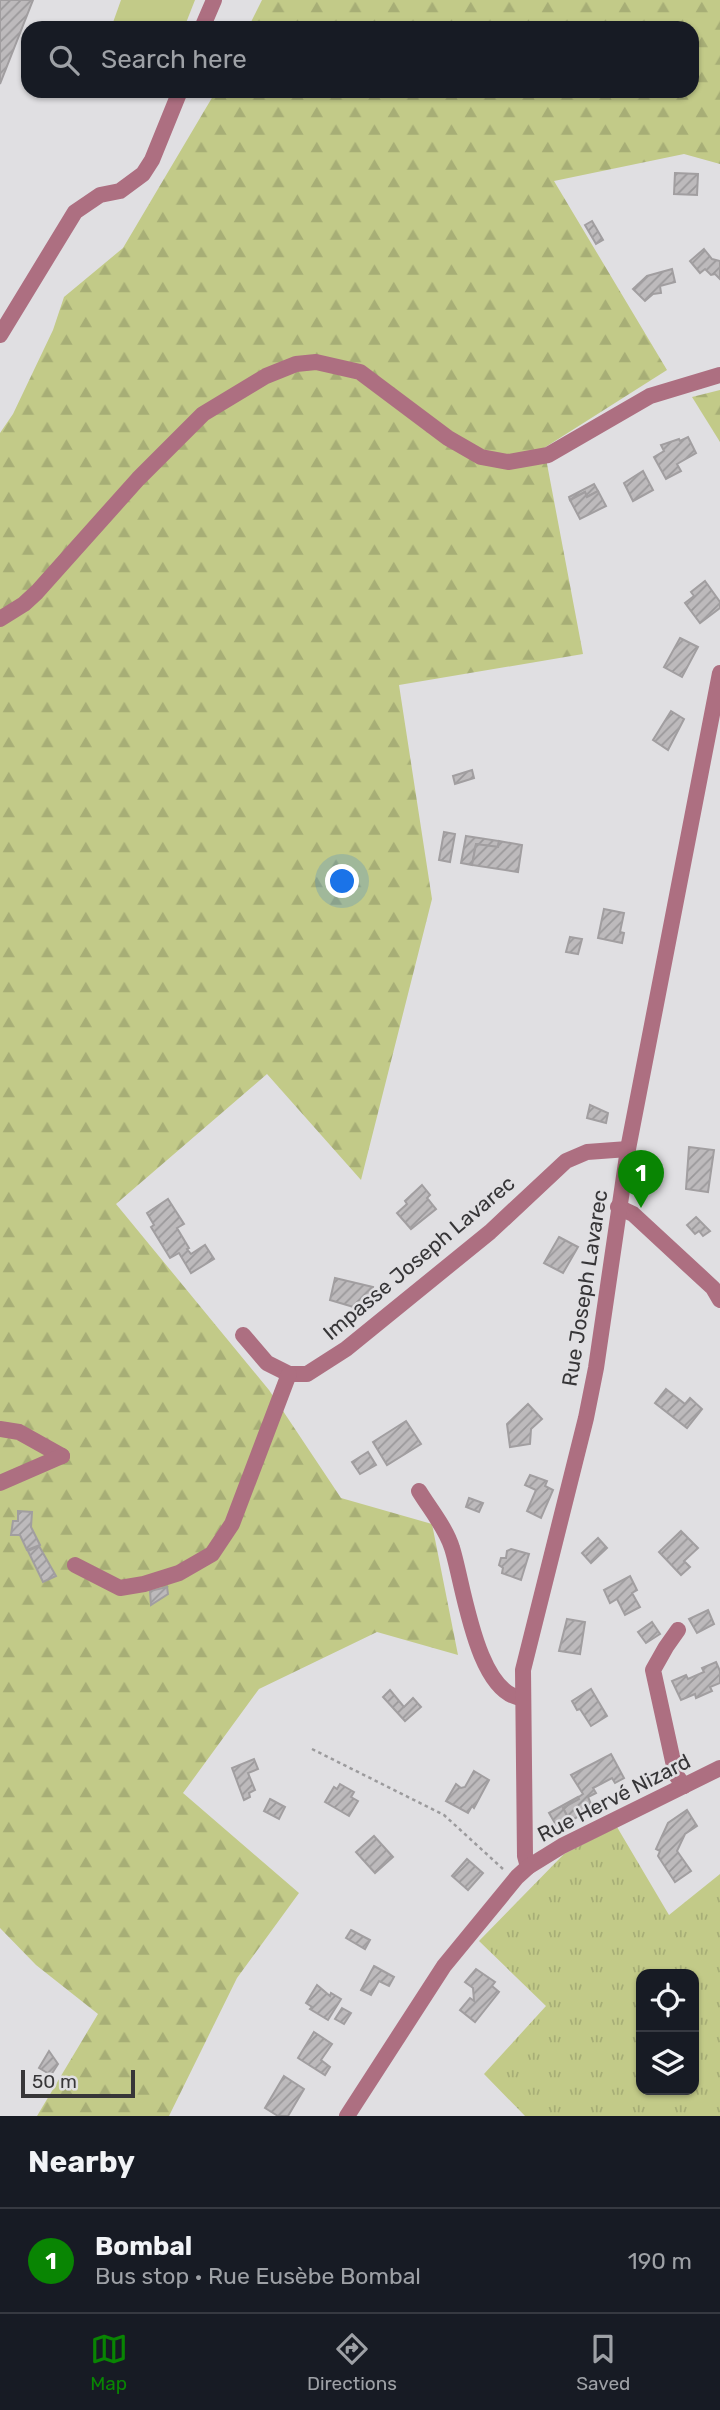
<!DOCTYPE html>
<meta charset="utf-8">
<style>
body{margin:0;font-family:Rubik,sans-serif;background:#242831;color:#f1f3f6}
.controls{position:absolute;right:21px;bottom:21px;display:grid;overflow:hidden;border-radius:14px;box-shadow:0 2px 5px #0004}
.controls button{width:63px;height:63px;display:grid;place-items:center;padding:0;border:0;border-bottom:2px solid #363941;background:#171b24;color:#f1f3f6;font:35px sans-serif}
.scale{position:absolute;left:21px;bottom:18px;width:114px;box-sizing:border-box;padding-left:7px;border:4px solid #373638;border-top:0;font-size:19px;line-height:24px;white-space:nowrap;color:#373638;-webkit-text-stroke:5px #e0dfe2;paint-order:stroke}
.you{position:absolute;left:343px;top:882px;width:24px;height:24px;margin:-18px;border:5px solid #fff;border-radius:50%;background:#1a73e8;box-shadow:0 0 0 10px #1a73e833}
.badge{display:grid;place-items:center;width:46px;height:46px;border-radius:50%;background:#098503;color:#fff;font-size:23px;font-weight:700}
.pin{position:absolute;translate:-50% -58px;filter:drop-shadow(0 2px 4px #0008)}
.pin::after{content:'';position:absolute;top:37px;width:24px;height:21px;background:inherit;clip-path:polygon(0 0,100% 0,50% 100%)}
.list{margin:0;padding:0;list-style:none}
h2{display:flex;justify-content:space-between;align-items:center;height:91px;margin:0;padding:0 28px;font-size:30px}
h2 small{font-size:23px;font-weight:400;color:#9ea1a6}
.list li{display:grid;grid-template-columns:46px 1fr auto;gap:21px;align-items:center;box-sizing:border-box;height:105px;padding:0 28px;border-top:2px solid #363941}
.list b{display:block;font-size:26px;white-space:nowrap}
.list p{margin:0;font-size:23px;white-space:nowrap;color:#9ea1a6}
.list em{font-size:23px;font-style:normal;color:#9ea1a6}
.icon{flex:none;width:38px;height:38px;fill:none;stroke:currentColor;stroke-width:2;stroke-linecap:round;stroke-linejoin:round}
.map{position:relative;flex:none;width:720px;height:2116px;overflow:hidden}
.search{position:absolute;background:#171b24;box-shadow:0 2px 5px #0004;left:21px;right:21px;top:21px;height:77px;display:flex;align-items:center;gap:18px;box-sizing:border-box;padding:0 24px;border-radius:21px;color:#9ea1a6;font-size:26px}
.sheet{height:196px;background:#171b24}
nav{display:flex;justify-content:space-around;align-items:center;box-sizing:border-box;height:98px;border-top:2px solid #363941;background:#171b24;font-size:19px;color:#9ea1a6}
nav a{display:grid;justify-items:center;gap:4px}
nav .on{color:#098503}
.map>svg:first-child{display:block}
.grass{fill:url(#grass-tufts);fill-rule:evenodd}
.forest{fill:url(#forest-firs)}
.garden{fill:#c2ca88}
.building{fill:url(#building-hatch);stroke:#a19ea0;stroke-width:2}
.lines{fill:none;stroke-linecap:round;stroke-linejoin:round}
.path{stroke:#9c9b9d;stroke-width:2.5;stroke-dasharray:3.5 3.5;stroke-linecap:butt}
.minor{stroke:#ad6f81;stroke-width:16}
.labels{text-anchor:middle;stroke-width:5;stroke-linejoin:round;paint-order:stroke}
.street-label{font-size:21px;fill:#373638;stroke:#e0dfe2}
</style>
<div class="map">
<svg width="720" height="2116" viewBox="0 0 720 2116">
<defs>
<pattern id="grass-tufts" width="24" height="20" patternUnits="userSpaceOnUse" patternTransform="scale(1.75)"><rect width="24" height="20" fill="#c2ca88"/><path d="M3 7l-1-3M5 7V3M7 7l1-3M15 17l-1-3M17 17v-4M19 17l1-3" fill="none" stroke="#a7ae76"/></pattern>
<pattern id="forest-firs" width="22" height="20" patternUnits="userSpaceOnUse" patternTransform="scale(1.75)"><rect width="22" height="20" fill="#c2ca88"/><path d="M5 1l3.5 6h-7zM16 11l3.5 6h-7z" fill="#a7ae76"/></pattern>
<pattern id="building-hatch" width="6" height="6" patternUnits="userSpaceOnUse" patternTransform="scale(1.75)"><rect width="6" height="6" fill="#bdbabc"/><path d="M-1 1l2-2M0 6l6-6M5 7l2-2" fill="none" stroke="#9a989a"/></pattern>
</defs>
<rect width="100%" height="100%" fill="#e0dfe2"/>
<!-- grass -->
<path class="grass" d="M 617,1827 L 669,1915 L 720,1874 L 720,2116 L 525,2116 L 484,2074 L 546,2006 L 479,1941 L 564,1854 ZM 641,1974 L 694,1974 L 694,2090 L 641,2090 Z"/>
<!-- forest -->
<g class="forest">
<polygon points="262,0 720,0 720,164 684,154 554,181 667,370 544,448 583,654 399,685 432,899 361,1180 267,1074 116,1204 269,1390 341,1498 432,1524 458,1655 377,1632 259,1689 183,1793 299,1893 237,1978 169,2116 37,2116 98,2014 36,1965 0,1928 0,433 13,414 53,330 64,297 123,248 216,91 692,91 692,28 248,28"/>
<polygon points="720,390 720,442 692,397"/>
</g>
<!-- garden -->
<polygon class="garden" points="121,0 195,0 184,28 111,28"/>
<!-- building -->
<g class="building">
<polygon points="0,0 33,0 0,84"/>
<polygon points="675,173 698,174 697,195 674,194"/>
<polygon points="592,221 603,240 596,244 585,225"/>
<polygon points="704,249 712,259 720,261 720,279 715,274 711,275 705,269 700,273 690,261"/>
<polygon points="672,269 675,282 660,286 661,293 653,294 645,301 633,289 647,276"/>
<polygon points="688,437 696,453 677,464 681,471 666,479 654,457 664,451 661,445 679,439 680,441"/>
<polygon points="643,471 653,490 633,501 624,483"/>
<polygon points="594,484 598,491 587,497 585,492 570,500 569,497"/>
<polygon points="598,491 606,506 580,519 570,500 585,492 587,497"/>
<polygon points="705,581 720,602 720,608 700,623 685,603 694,596 691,592"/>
<polygon points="680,638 698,647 682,677 664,667"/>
<polygon points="671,711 684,719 668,750 653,740"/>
<polygon points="472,770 474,778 455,784 453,776"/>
<polygon points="444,832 455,834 450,862 439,860"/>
<polygon points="466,836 499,841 498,847 476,844 472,865 461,863"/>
<polygon points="499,841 522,845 518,872 472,865 476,844 498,847"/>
<polygon points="604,909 624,913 620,932 624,933 622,943 598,938"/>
<polygon points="570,937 582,939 578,954 566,952"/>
<polygon points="590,1105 608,1113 606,1123 587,1118"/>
<polygon points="689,1147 714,1150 708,1192 686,1189"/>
<polygon points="422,1185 430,1195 427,1198 436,1209 411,1229 397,1213 407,1204 405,1201"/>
<polygon points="168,1199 184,1224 177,1228 189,1248 187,1249 191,1254 205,1245 214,1259 191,1273 179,1253 170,1258 151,1227 154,1225 147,1213"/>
<polygon points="696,1217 710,1231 703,1236 699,1231 695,1234 687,1225"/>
<polygon points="559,1237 578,1247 563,1273 544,1263"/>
<polygon points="335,1278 373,1287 367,1311 330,1300"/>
<polygon points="666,1389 685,1404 690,1398 702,1409 687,1428 655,1403"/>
<polygon points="528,1404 542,1419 531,1429 530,1444 510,1447 507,1424"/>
<polygon points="406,1421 421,1444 387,1465 373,1442"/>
<polygon points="368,1452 376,1465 360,1474 352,1462"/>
<polygon points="530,1475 547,1481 545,1486 553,1490 541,1518 527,1511 536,1490 525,1485"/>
<polygon points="469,1498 483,1503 479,1512 466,1507"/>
<polygon points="18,1511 32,1512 31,1527 40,1545 27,1550 20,1535 11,1535 13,1521 18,1521"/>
<polygon points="681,1531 698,1548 684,1561 690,1567 681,1575 659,1552"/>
<polygon points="598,1538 607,1548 591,1563 582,1553"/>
<polygon points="39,1546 56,1576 43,1582 28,1551"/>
<polygon points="511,1549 529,1554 521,1580 502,1573 503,1568 499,1565 501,1558 506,1558 507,1551"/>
<polygon points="630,1576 637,1590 632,1593 640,1607 625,1615 617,1599 610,1603 604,1590"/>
<polygon points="167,1587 168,1594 151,1605 150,1591"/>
<polygon points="708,1610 714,1624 697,1633 689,1619"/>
<polygon points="567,1619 585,1622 580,1654 559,1651"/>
<polygon points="652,1622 660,1634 646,1643 638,1632"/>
<polygon points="716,1662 720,1671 720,1683 710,1687 712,1691 696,1698 695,1694 681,1700 672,1681 686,1675 688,1679 704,1672 702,1668"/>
<polygon points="591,1689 607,1716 591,1726 580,1709 577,1710 572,1701"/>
<polygon points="390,1690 404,1707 413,1698 421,1707 405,1721 383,1697"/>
<polygon points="611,1754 624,1778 615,1783 612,1778 593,1788 596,1793 588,1797 593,1809 570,1821 563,1808 583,1794 571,1775"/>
<polygon points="254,1759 258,1769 248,1773 255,1790 249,1793 250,1797 244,1800 232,1768"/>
<polygon points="474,1771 489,1780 474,1808 472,1806 468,1813 446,1801 456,1784 461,1788 465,1787"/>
<polygon points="340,1784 354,1792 351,1797 358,1801 349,1816 325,1802 334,1787 337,1789"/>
<polygon points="578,1797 579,1799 563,1808 568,1818 556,1825 549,1813"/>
<polygon points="270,1799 285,1807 279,1819 264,1811"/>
<polygon points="687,1810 697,1826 685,1834 677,1851 691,1871 675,1882 658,1856 660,1851 656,1849 668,1823"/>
<polygon points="374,1836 393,1857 375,1873 356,1852"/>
<polygon points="467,1859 483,1873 468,1890 452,1876"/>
<polygon points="351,1930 370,1940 365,1949 346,1938"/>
<polygon points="374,1966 394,1977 389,1986 379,1981 371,1995 361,1990"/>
<polygon points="476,1969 495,1982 492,1986 499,1992 475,2022 460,2010 470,1998 474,2001 473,1988 465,1982"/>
<polygon points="317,1985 330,1996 331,1993 341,1999 328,2020 310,2009 312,2007 306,2003"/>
<polygon points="342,2008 351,2013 344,2024 335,2019"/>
<polygon points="314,2032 332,2044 321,2060 330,2067 325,2075 298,2058"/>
<polygon points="49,2051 58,2064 51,2075 39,2068"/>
<polygon points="284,2076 304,2089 288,2116 278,2116 265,2108"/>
</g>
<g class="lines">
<!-- path -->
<polyline class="path" points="312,1749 444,1815 503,1869"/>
<!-- minor -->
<g class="minor">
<polyline points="202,28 214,0"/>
<polyline points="0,335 75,212 100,195 120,191 143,174 152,160 180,91"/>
<polyline points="0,619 24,604 37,592 138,479 203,414 266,376 296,364 316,362 360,372 448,438 481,457 508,462 548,455 650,396 720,375"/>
<polyline points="618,1207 633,1214 713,1288 720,1300"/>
<polyline points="243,1335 267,1363 289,1374 307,1374 346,1349 490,1232 566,1161 587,1152 628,1149"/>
<polyline points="0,1429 19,1432 62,1456"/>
<polyline points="0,1483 62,1456"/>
<path d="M 419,1491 C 430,1509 446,1528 452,1548 C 463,1581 476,1696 523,1698"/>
<polyline points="75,1565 120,1588 144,1584 179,1573 212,1554 232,1524 289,1374"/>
<polyline points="678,1630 666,1647 653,1670 676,1775 684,1786"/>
<polyline points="528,1867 525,1856 523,1670 586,1418 596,1368 628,1149 720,673"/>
<polyline points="347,2116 444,1966 517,1877 528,1867 562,1846 720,1768"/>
</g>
</g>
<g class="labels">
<!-- street labels -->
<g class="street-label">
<text transform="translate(419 1258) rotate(-40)" y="7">Impasse Joseph Lavarec</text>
<text transform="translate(585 1288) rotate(-81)" y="7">Rue Joseph Lavarec</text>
<text transform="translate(614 1798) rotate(-27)" y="7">Rue Hervé Nizard</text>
</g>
</g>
</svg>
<div class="controls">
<button><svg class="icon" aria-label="locate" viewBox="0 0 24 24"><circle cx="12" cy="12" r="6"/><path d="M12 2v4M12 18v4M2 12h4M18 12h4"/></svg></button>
<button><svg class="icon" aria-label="layers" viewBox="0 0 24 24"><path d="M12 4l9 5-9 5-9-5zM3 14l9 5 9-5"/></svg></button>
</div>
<div class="scale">50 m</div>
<div class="you"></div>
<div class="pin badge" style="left:641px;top:1208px">1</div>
<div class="search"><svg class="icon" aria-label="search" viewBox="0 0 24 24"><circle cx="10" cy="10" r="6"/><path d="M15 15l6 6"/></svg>Search here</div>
</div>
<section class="sheet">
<h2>Nearby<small></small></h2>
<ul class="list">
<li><span class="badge">1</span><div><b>Bombal</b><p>Bus stop · Rue Eusèbe Bombal</p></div><em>190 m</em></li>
</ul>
</section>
<nav>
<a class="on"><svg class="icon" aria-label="map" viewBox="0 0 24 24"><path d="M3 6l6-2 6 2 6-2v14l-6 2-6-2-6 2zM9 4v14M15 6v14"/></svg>Map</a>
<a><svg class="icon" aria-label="directions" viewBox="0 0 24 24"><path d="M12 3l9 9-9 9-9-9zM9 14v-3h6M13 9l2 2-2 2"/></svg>Directions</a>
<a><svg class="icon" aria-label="saved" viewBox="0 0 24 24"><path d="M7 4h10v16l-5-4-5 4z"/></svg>Saved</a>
</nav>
